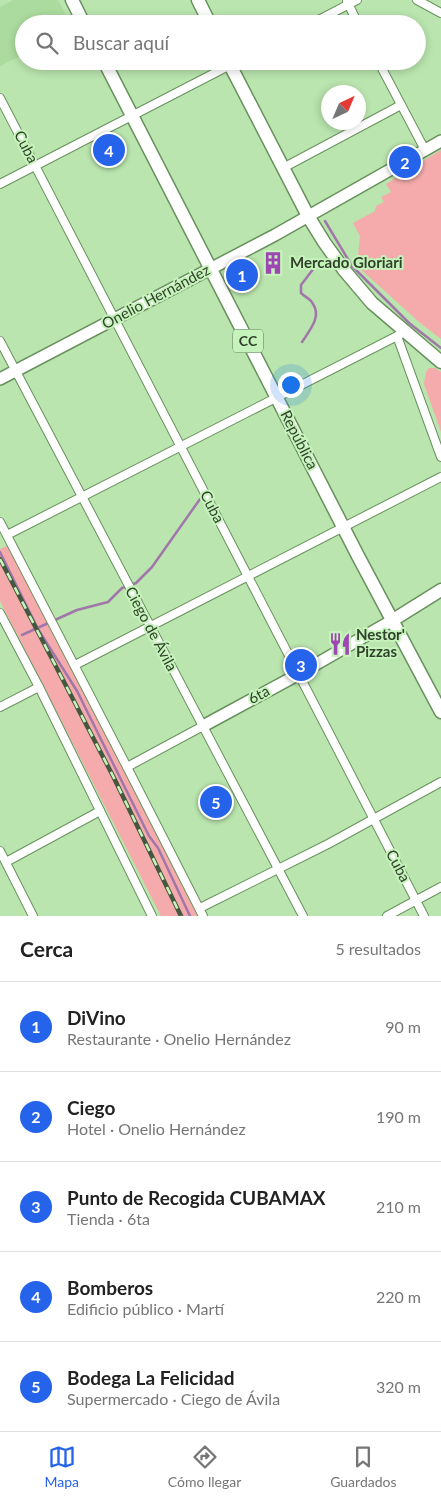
<!DOCTYPE html>
<html lang="es">
<meta charset="utf-8">
<style>
body{margin:0;font-family:Lato,sans-serif;background:#f6f6f6;color:#222}
.compass{position:absolute;left:321px;top:85px;width:45px;height:45px;border-radius:50%;background:#fff;box-shadow:0 2px 8px #0003;rotate:44deg}
.you{position:absolute;left:290px;top:384px;width:18px;height:18px;margin:-12px;border:4px solid #fff;border-radius:50%;background:#1a73e8;box-shadow:0 0 0 8px #1a73e833}
.badge{display:grid;place-items:center;width:32px;height:32px;border-radius:50%;background:#2563eb;color:#fff;font-size:16px;font-weight:700}
.pin{position:absolute;translate:-50% -50%;border:2px solid #fff;box-shadow:0 1px 5px #0006}
.list{margin:0;padding:0;list-style:none}
h2{display:flex;justify-content:space-between;align-items:center;height:65px;margin:0;padding:0 20px;font-size:21px}
h2 small{font-size:16px;font-weight:400;color:#767676}
.list li{display:grid;grid-template-columns:32px 1fr auto;gap:15px;align-items:center;box-sizing:border-box;height:90px;padding:0 20px;border-top:1px solid #e0e0e0}
.list b{display:block;font-size:19px;white-space:nowrap}
.list p{margin:0;font-size:16px;white-space:nowrap;color:#767676}
.list em{font-size:16px;font-style:normal;color:#767676}
.icon{flex:none;width:28px;height:28px;fill:none;stroke:currentColor;stroke-width:2;stroke-linecap:round;stroke-linejoin:round}
.map{position:relative;flex:none;width:441px;height:916px;overflow:hidden}
.search{position:absolute;background:#fff;box-shadow:0 2px 8px #0003;left:15px;right:15px;top:15px;height:55px;display:flex;align-items:center;gap:12px;box-sizing:border-box;padding:0 18px;border-radius:28px;color:#767676;font-size:19px}
.sheet{height:515px;background:#fff}
nav{display:flex;justify-content:space-around;align-items:center;box-sizing:border-box;height:70px;border-top:1px solid #e0e0e0;background:#fff;font-size:14px;color:#767676}
nav a{display:grid;justify-items:center;gap:2px}
nav .on{color:#2563eb}
.map>svg:first-child{display:block}
.built{fill:#abdb9e}
.green{fill:#f5abab}
.lines{fill:none;stroke-linecap:round;stroke-linejoin:round}
.stream{stroke:#a177ab;stroke-width:2.5}
.street-casing{stroke:#69915e;stroke-width:10}
.secondary-casing{stroke:#69915e;stroke-width:14}
.primary-casing{stroke:#69915e;stroke-width:15}
.street{stroke:#fff;stroke-width:8}
.secondary{stroke:#fff;stroke-width:11}
.primary{stroke:#fff;stroke-width:12}
.rail-casing{stroke:#43583e;stroke-width:4.5}
.rail{stroke:#c6f3bb;stroke-width:2.5;stroke-dasharray:8;stroke-linecap:butt}
.labels{text-anchor:middle;stroke-width:4;stroke-linejoin:round;paint-order:stroke}
.shield{fill:#c6f3bb;stroke:#5e7757;stroke-width:1}
.shield-label{font-size:14px;font-weight:bold;fill:#31422c}
.street-label{font-size:15px;fill:#31422c;stroke:#c6f3bb}
.poi-label{font-size:15px;font-weight:bold;fill:#31422c;stroke:#c6f3bb;text-anchor:start}
</style>
<div class="map">
<svg width="441" height="916" viewBox="0 0 441 916">
<rect width="100%" height="100%" fill="#bae5ae"/>
<!-- built -->
<polygon class="built" points="13,0 58,0 71,24 24,24 24,54 0,66 0,7"/>
<!-- green -->
<g class="green">
<polygon points="441,150 441,339 419,322 357,266 360,236 353,223 375,211 376,206 384,202 381,197 391,192 386,184"/>
<polygon points="429,368 435,368 441,372 441,432 424,384 426,372"/>
<polygon points="8,545 198,916 161,916 0,601 0,549"/>
</g>
<g class="lines">
<!-- stream -->
<g class="stream">
<polyline points="325,221 352,266 409,323 441,348"/>
<path d="M 302,342 C 309,331 322,317 313,304 C 311,299 305,297 301,293 L 301,285 L 314,268"/>
<polyline points="0,552 38,629 77,691 149,836 158,848 190,916"/>
<polyline points="22,635 77,610 108,602 122,588 136,583 152,567 200,499"/>
</g>
<defs>
<g id="street">
<polyline points="417,0 441,13"/>
<polyline points="347,1 358,24"/>
<polyline points="311,24 357,0"/>
<polyline points="378,61 425,150"/>
<polyline points="0,98 424,916"/>
<polyline points="283,168 401,105"/>
<polyline points="0,184 238,61"/>
<polyline points="397,336 441,457"/>
<polyline points="0,341 303,916"/>
<polyline points="0,522 127,767 203,916"/>
<polyline points="7,535 405,332"/>
<polyline points="0,613 39,687 152,916"/>
<polyline points="75,665 441,477"/>
<polyline points="0,707 39,687"/>
<polyline points="127,767 203,726"/>
<polyline points="0,851 33,916"/>
<polyline points="6,862 100,811"/>
<polyline points="200,908 328,844 441,782"/>
<polyline points="387,916 441,887"/>
</g>
<g id="secondary">
<polyline points="0,379 275,235 441,141"/>
<polyline points="203,726 299,674 393,620"/>
</g>
<g id="primary">
<polyline points="72,0 84,24"/>
<polyline points="198,0 210,24"/>
<polyline points="104,61 358,556 441,712"/>
<polyline points="228,61 308,216 324,242 344,270 372,303 441,362"/>
<polyline points="393,620 441,590"/>
</g>
</defs>
<!-- street casing -->
<use href="#street" class="street-casing"/>
<!-- secondary casing -->
<use href="#secondary" class="secondary-casing"/>
<!-- primary casing -->
<use href="#primary" class="primary-casing"/>
<!-- street -->
<use href="#street" class="street"/>
<!-- secondary -->
<use href="#secondary" class="secondary"/>
<!-- primary -->
<use href="#primary" class="primary"/>
<defs>
<polyline id="rail" points="0,559 113,776 181,916"/>
</defs>
<!-- rail casing -->
<use href="#rail" class="rail-casing"/>
<!-- rail -->
<use href="#rail" class="rail"/>
</g>
<!-- icons -->
<defs>
<symbol id="building-bare" viewBox="-9 -9 18 18"><path d="M-4-6H4V6H1V3H-1V6H-4ZM-2.5-4.3h1.7v1.8h-1.7ZM.8-4.3h1.7v1.8H.8ZM-2.5-1h1.7V.8h-1.7ZM.8-1h1.7V.8H.8Z" fill="#9e47b4" stroke="#c6f3bb" stroke-width="2.5" paint-order="stroke"/></symbol>
<symbol id="restaurant-bare" viewBox="-9 -9 18 18"><path d="M-5-6h1v4h1v-4h1v4h1v-4h1v5L-1.5 .5V6h-2V.5L-5-1ZM5-6V6H3V1.5H1.5Q1.5-4 5-6Z" fill="#9e47b4" stroke="#c6f3bb" stroke-width="2.5" paint-order="stroke"/></symbol>
</defs>
<g fill-rule="evenodd">
<use href="#building-bare" x="257" y="247" width="32" height="32"/>
<use href="#restaurant-bare" x="324" y="628" width="32" height="32"/>
</g>
<g class="labels">
<!-- shield labels -->
<rect class="shield" x="233" y="329.5" width="30" height="23" rx="4"/>
<g class="shield-label">
<text x="248" y="346">CC</text>
</g>
<!-- street labels -->
<g class="street-label">
<text transform="translate(26 147) rotate(63)" y="5">Cuba</text>
<text transform="translate(156 297) rotate(-28)" y="5">Onelio Hernández</text>
<text transform="translate(299 440) rotate(63)" y="5">República</text>
<text transform="translate(212 507) rotate(63)" y="5">Cuba</text>
<text transform="translate(151 629) rotate(62)" y="5">Ciego de Ávila</text>
<text transform="translate(259 695) rotate(-28)" y="5">6ta</text>
<text transform="translate(398 866) rotate(62)" y="5">Cuba</text>
</g>
<!-- poi labels -->
<g class="poi-label">
<text x="290" y="268">Mercado Gloriari</text>
<text x="356" y="640">Nestor'<tspan x="356" dy="17">Pizzas</tspan></text>
</g>
</g>
</svg>
<svg class="compass" viewBox="-18 -18 36 36"><path d="M0-13l5 13h-10z" fill="#e53935"/><path d="M0 13l5-13h-10z" fill="#767676"/></svg>
<div class="you"></div>
<div class="pin badge" style="left:242px;top:275px">1</div>
<div class="pin badge" style="left:405px;top:162px">2</div>
<div class="pin badge" style="left:301px;top:665px">3</div>
<div class="pin badge" style="left:109px;top:150px">4</div>
<div class="pin badge" style="left:216px;top:802px">5</div>
<div class="search"><svg class="icon" aria-label="search" viewBox="0 0 24 24"><circle cx="10" cy="10" r="6"/><path d="M15 15l6 6"/></svg>Buscar aquí</div>
</div>
<section class="sheet">
<h2>Cerca<small>5 resultados</small></h2>
<ul class="list">
<li><span class="badge">1</span><div><b>DiVino</b><p>Restaurante · Onelio Hernández</p></div><em>90 m</em></li>
<li><span class="badge">2</span><div><b>Ciego</b><p>Hotel · Onelio Hernández</p></div><em>190 m</em></li>
<li><span class="badge">3</span><div><b>Punto de Recogida CUBAMAX</b><p>Tienda · 6ta</p></div><em>210 m</em></li>
<li><span class="badge">4</span><div><b>Bomberos</b><p>Edificio público · Martí</p></div><em>220 m</em></li>
<li><span class="badge">5</span><div><b>Bodega La Felicidad</b><p>Supermercado · Ciego de Ávila</p></div><em>320 m</em></li>
</ul>
</section>
<nav>
<a class="on"><svg class="icon" aria-label="map" viewBox="0 0 24 24"><path d="M3 6l6-2 6 2 6-2v14l-6 2-6-2-6 2zM9 4v14M15 6v14"/></svg>Mapa</a>
<a><svg class="icon" aria-label="directions" viewBox="0 0 24 24"><path d="M12 3l9 9-9 9-9-9zM9 14v-3h6M13 9l2 2-2 2"/></svg>Cómo llegar</a>
<a><svg class="icon" aria-label="saved" viewBox="0 0 24 24"><path d="M7 4h10v16l-5-4-5 4z"/></svg>Guardados</a>
</nav>
